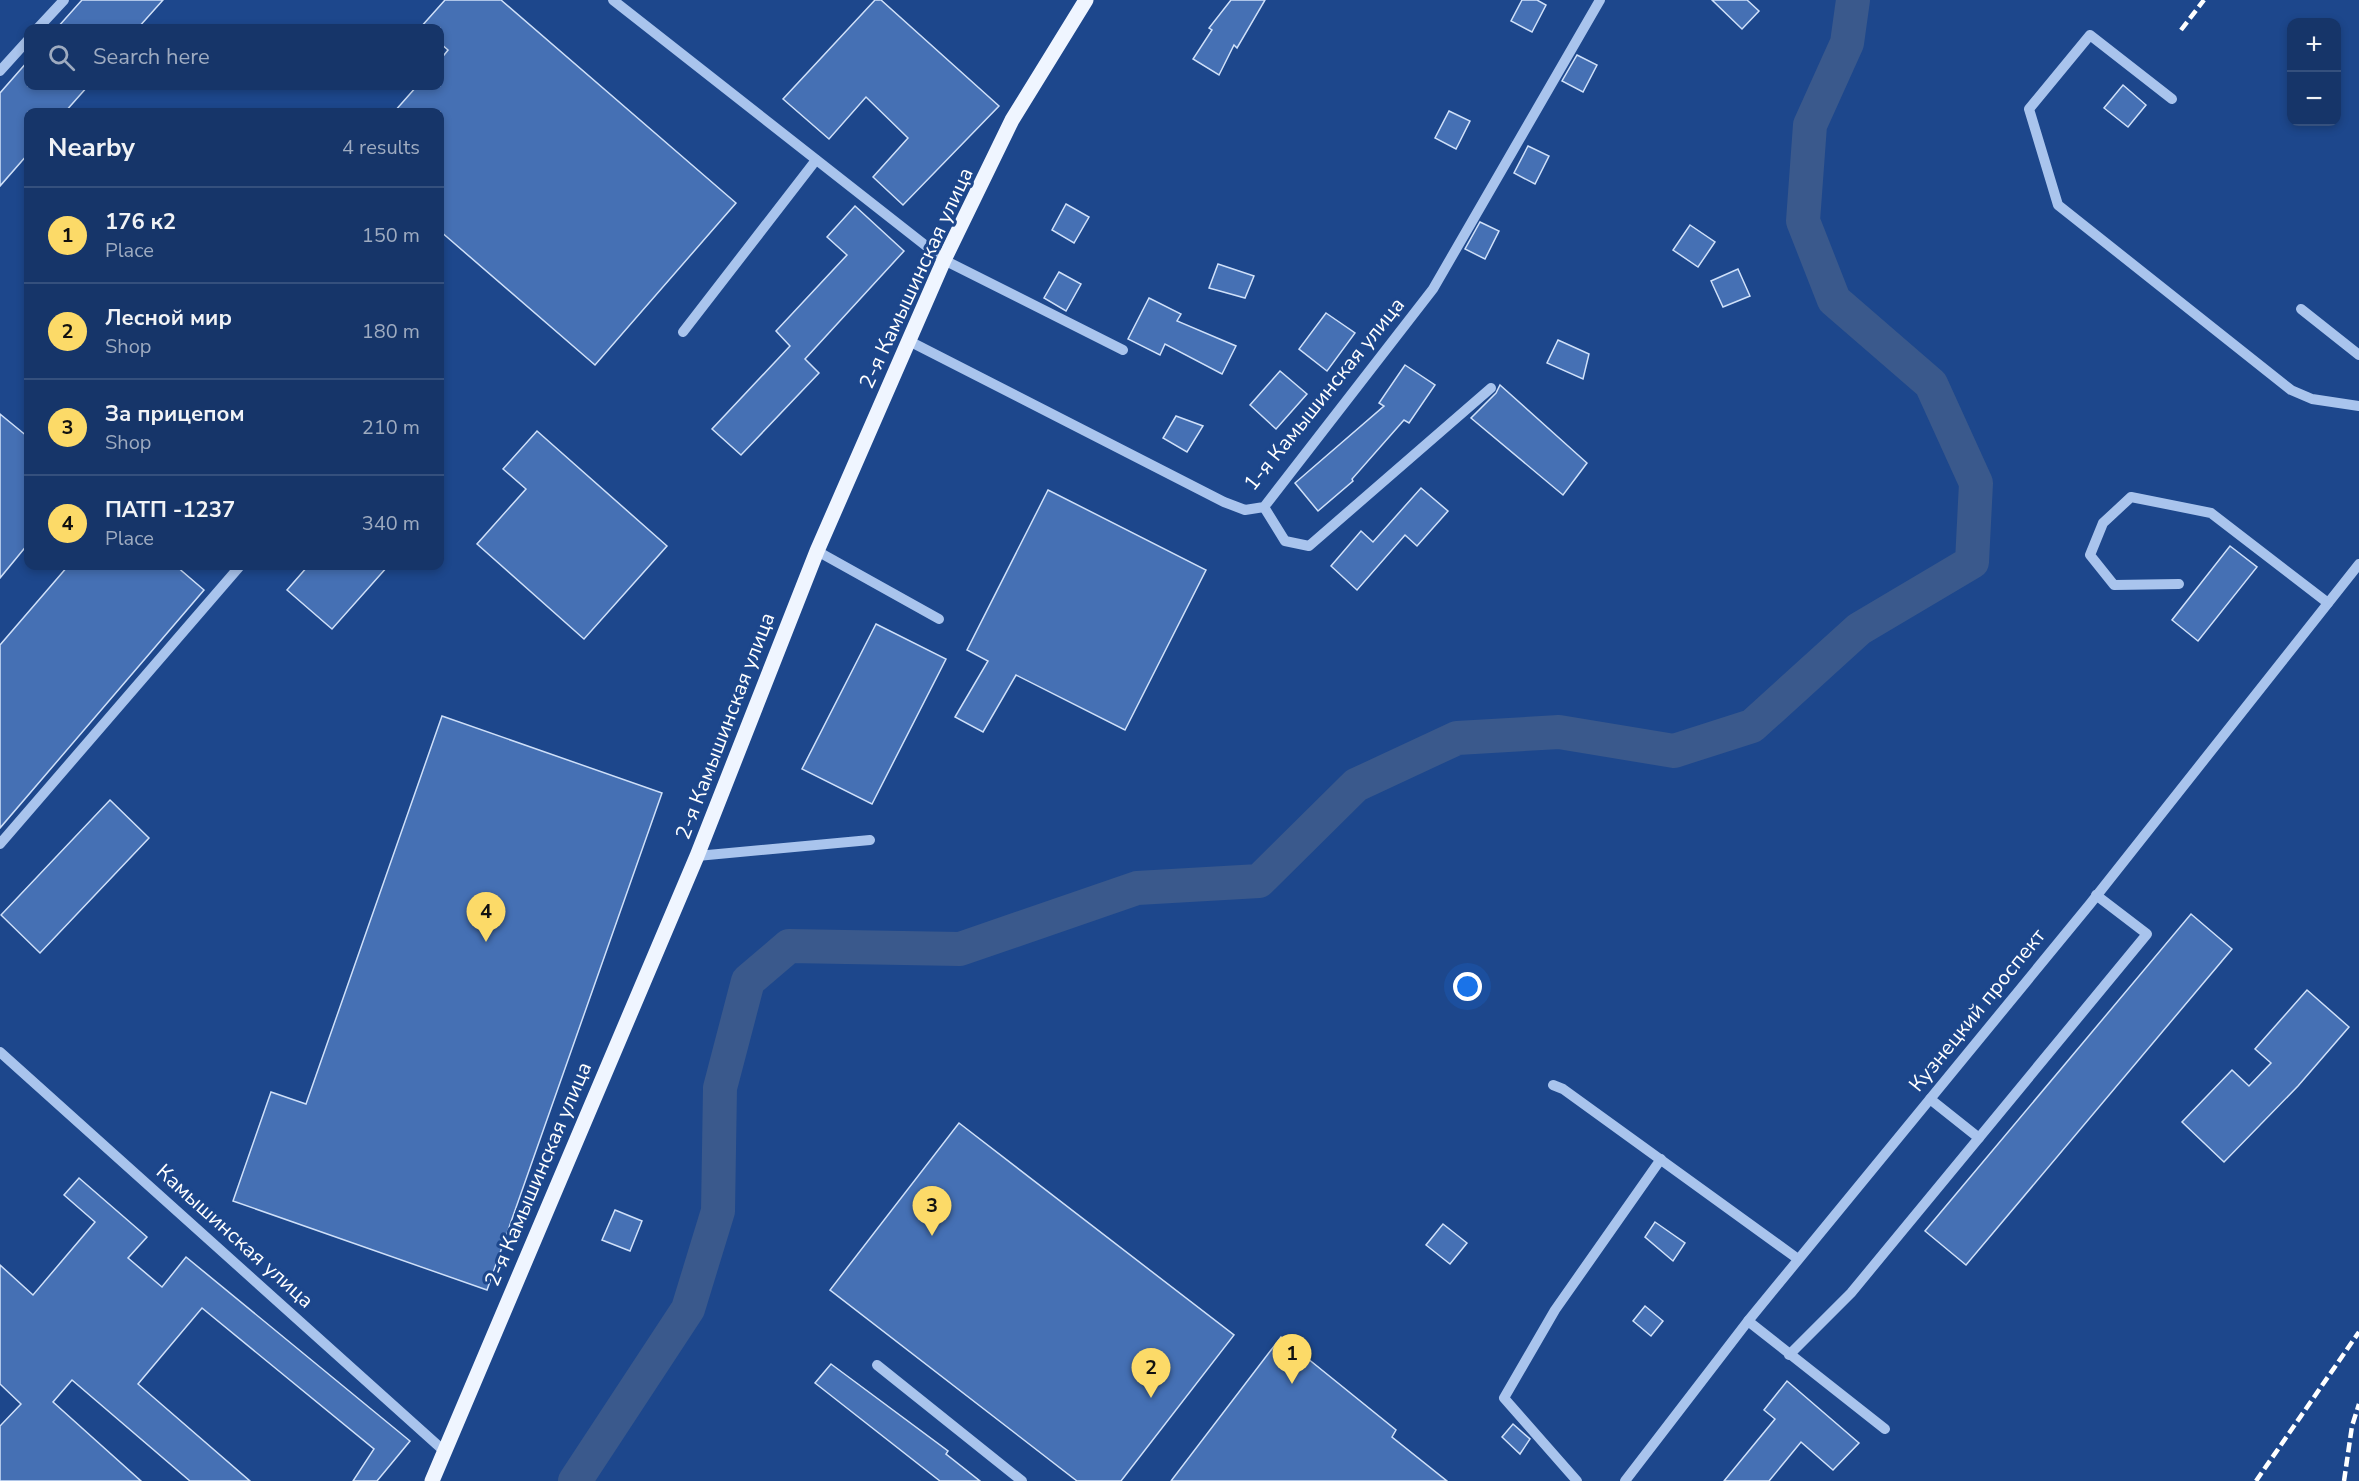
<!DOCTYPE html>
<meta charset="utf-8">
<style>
body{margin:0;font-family:"Nunito Sans",sans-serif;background:#1f3d6f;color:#f1f3f6}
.controls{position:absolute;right:18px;top:18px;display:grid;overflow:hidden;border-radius:12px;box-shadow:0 3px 9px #0003}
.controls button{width:54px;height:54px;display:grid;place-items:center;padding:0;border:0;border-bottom:2px solid #35507d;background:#163569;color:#f1f3f6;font:30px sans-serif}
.you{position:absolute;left:1468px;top:987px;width:21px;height:21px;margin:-15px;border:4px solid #fff;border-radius:50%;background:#1a73e8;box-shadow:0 0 0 9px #1a73e833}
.badge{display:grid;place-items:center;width:39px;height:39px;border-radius:50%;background:#fcda68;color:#111;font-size:20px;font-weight:700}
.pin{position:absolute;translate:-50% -50px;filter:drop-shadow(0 2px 3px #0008)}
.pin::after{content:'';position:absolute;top:32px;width:21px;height:18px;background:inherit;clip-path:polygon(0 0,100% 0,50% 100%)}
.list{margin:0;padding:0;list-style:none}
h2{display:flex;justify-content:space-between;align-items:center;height:78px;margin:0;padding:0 24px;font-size:26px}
h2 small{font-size:20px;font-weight:400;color:#9eabc0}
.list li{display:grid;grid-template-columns:39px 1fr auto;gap:18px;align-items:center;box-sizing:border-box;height:96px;padding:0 24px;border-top:2px solid #35507d}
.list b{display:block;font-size:22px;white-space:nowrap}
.list p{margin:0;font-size:20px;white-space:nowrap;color:#9eabc0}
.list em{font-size:20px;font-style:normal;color:#9eabc0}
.icon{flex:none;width:33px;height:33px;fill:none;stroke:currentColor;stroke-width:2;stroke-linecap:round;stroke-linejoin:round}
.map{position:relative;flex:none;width:2359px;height:1481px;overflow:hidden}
.search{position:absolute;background:#163569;box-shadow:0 3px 9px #0003;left:24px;top:24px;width:420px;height:66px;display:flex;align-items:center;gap:15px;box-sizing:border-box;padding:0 21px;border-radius:12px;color:#9eabc0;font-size:22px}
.panel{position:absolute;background:#163569;box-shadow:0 3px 9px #0003;left:24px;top:108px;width:420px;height:462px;border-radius:12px}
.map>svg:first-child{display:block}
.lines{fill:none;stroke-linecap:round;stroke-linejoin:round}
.river{stroke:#3a598c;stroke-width:34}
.building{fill:#4570b4;stroke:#cfe0f9;stroke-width:1.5}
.minor{stroke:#a9c4ed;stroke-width:10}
.major{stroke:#eff5ff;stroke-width:15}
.rail{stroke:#fff;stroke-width:4.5;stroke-dasharray:10 4.5;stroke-linecap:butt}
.labels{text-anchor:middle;stroke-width:6;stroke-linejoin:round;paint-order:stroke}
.street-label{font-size:21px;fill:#fff;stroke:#1d478c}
</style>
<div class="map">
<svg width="2359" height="1481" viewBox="0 0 2359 1481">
<rect width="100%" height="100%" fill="#1d478c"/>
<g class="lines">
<!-- river -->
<polyline class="river" points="575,1481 688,1309 718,1211 720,1088 748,981 789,946 960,949 1137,888 1259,881 1356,785 1457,738 1559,732 1674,751 1752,726 1859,629 1972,562 1976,483 1931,384 1834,300 1803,221 1810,125 1847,43 1853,0"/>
</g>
<!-- building -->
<g class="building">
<polygon points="82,0 163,0 138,28 57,28"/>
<polygon points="445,0 501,0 736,203 595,365 440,231 440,112 394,112 417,86 440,86 440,60 448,50 440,43 440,28 420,28"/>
<polygon points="875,0 881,0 999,106 903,205 873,177 908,138 866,97 829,139 783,99"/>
<polygon points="1231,0 1265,0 1237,48 1234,45 1219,75 1193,59 1212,30 1209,28"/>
<polygon points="1522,0 1537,0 1546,5 1532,32 1511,21"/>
<polygon points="1712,0 1747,0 1759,11 1742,29"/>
<polygon points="1577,55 1597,65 1583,92 1562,81"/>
<polygon points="28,61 28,86 88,86 65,112 28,112 28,154 0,186 0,93"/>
<polygon points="2123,85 2146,105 2128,127 2104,108"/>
<polygon points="1449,111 1470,121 1456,149 1435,138"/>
<polygon points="1528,146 1549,156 1535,184 1514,173"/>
<polygon points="1066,204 1089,217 1074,243 1052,230"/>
<polygon points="855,206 904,251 805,359 819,373 741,455 712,429 790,346 776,331 847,255 827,237"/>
<polygon points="1480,222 1499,231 1485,259 1465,249"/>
<polygon points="1690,225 1715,242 1698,267 1673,250"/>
<polygon points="1218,264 1254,276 1245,298 1209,288"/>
<polygon points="1738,269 1750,296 1723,307 1711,281"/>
<polygon points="1059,272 1081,284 1066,311 1044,298"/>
<polygon points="1149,298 1181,314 1177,321 1236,346 1222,374 1165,344 1160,355 1128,339"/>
<polygon points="1326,313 1355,333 1327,371 1299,349"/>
<polygon points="1558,340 1589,354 1583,379 1547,363"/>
<polygon points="1405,365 1435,385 1409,423 1404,420 1352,479 1353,481 1318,511 1295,483 1384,406 1379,403"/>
<polygon points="1280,371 1307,394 1276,429 1250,405"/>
<polygon points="1500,385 1587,463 1563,495 1471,418 1496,393"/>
<polygon points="0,414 28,437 28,544 0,578"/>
<polygon points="1176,416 1203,426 1187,452 1163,438"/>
<polygon points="537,431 667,546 584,639 477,544 526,489 503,469"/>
<polygon points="1421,488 1448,511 1417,546 1405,535 1357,590 1331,566 1361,531 1373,542"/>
<polygon points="1048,490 1206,570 1125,730 1016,675 983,732 955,717 988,661 967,650"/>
<polygon points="2230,546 2257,567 2198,641 2172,620"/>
<polygon points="68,566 176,566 204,590 0,828 0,645"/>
<polygon points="308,566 388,566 332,629 287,590"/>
<polygon points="876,624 946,659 872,804 802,769"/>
<polygon points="442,716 662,793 487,1290 233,1201 271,1092 306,1104"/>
<polygon points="110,800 149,838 40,953 1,915"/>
<polygon points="2191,914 2232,949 1966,1265 1925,1231"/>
<polygon points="2307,990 2349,1027 2298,1086 2224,1162 2182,1122 2232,1070 2249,1086 2271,1063 2255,1049"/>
<polygon points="959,1123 1234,1335 1121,1481 1077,1481 830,1290"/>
<polygon points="79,1178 147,1237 128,1258 162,1287 186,1257 410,1441 377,1481 353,1481 374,1449 202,1308 138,1384 250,1481 190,1481 72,1380 53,1402 141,1481 0,1481 0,1426 21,1404 0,1384 0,1265 33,1295 95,1222 64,1195"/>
<polygon points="615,1210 642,1221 630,1251 602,1240"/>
<polygon points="1655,1222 1685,1243 1673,1261 1645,1237"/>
<polygon points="1443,1224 1467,1243 1450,1264 1426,1245"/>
<polygon points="1645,1306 1663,1321 1651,1336 1633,1321"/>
<polygon points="1281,1337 1396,1430 1392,1437 1447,1481 1171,1481"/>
<polygon points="831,1364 948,1451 946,1454 980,1481 940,1481 815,1383"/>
<polygon points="1787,1381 1859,1443 1833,1470 1801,1442 1769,1481 1724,1481 1775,1419 1764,1410"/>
<polygon points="1513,1424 1530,1439 1520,1454 1502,1437"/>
</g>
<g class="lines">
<!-- minor -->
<g class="minor">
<polyline points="613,0 944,260 1123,350"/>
<polyline points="38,28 64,0"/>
<polyline points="0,71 28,40"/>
<polyline points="2172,99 2090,35 2029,109 2058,205 2291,390 2312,399 2359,406"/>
<polyline points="2301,309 2359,355"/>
<polyline points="683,332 816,160"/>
<polyline points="909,341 1224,502 1245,510 1264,507 1433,289 1600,0"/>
<polyline points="1264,507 1285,541 1309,546 1491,388"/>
<polyline points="817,551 939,619"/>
<polyline points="2179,584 2114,585 2090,555 2103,523 2131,497 2211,513 2328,603"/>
<polyline points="0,844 240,566"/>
<polyline points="697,856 870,840"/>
<polyline points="0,1052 443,1450"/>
<polyline points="1553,1085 1563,1089 1798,1259"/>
<polyline points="1930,1099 1979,1138"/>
<polyline points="1748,1321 1885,1429"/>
<polyline points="1789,1355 1851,1293 2147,934 2096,895"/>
<polyline points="877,1365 1022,1481"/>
<polyline points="1577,1481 1504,1398 1555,1310 1661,1159"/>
<polyline points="1625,1481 1748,1321 2090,904 2359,564"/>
</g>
<!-- major -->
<polyline class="major" points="432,1481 697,856 817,551 944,260 1012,120 1086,0"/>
<!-- rail -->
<g class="rail">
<polyline points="2181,30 2204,0"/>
<polyline points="2256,1481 2359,1332"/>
<polyline points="2344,1481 2352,1426 2359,1404"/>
</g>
</g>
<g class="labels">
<!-- street labels -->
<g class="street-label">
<text transform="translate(916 278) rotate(-65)" y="7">2-я Камышинская улица</text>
<text transform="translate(1324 394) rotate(-51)" y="7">1-я Камышинская улица</text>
<text transform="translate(725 726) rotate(-69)" y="7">2-я Камышинская улица</text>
<text transform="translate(1977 1010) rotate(-51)" y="7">Кузнецкий проспект</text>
<text transform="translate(538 1174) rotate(-67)" y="7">2-я Камышинская улица</text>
<text transform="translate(235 1236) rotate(42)" y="7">Камышинская улица</text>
</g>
</g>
</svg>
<div class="controls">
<button>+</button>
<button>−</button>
</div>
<div class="you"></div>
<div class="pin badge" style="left:1292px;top:1384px">1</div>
<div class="pin badge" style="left:1151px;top:1398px">2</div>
<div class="pin badge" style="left:932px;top:1236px">3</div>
<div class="pin badge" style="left:486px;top:942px">4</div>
<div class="search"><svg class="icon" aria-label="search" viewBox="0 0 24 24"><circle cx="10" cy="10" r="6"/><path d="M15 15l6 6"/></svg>Search here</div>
<section class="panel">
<h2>Nearby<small>4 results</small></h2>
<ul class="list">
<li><span class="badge">1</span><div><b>176 к2</b><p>Place</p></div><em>150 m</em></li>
<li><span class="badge">2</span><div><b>Лесной мир</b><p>Shop</p></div><em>180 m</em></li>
<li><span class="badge">3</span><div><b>За прицепом</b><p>Shop</p></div><em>210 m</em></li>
<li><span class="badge">4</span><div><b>ПАТП -1237</b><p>Place</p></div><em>340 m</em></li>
</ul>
</section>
</div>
